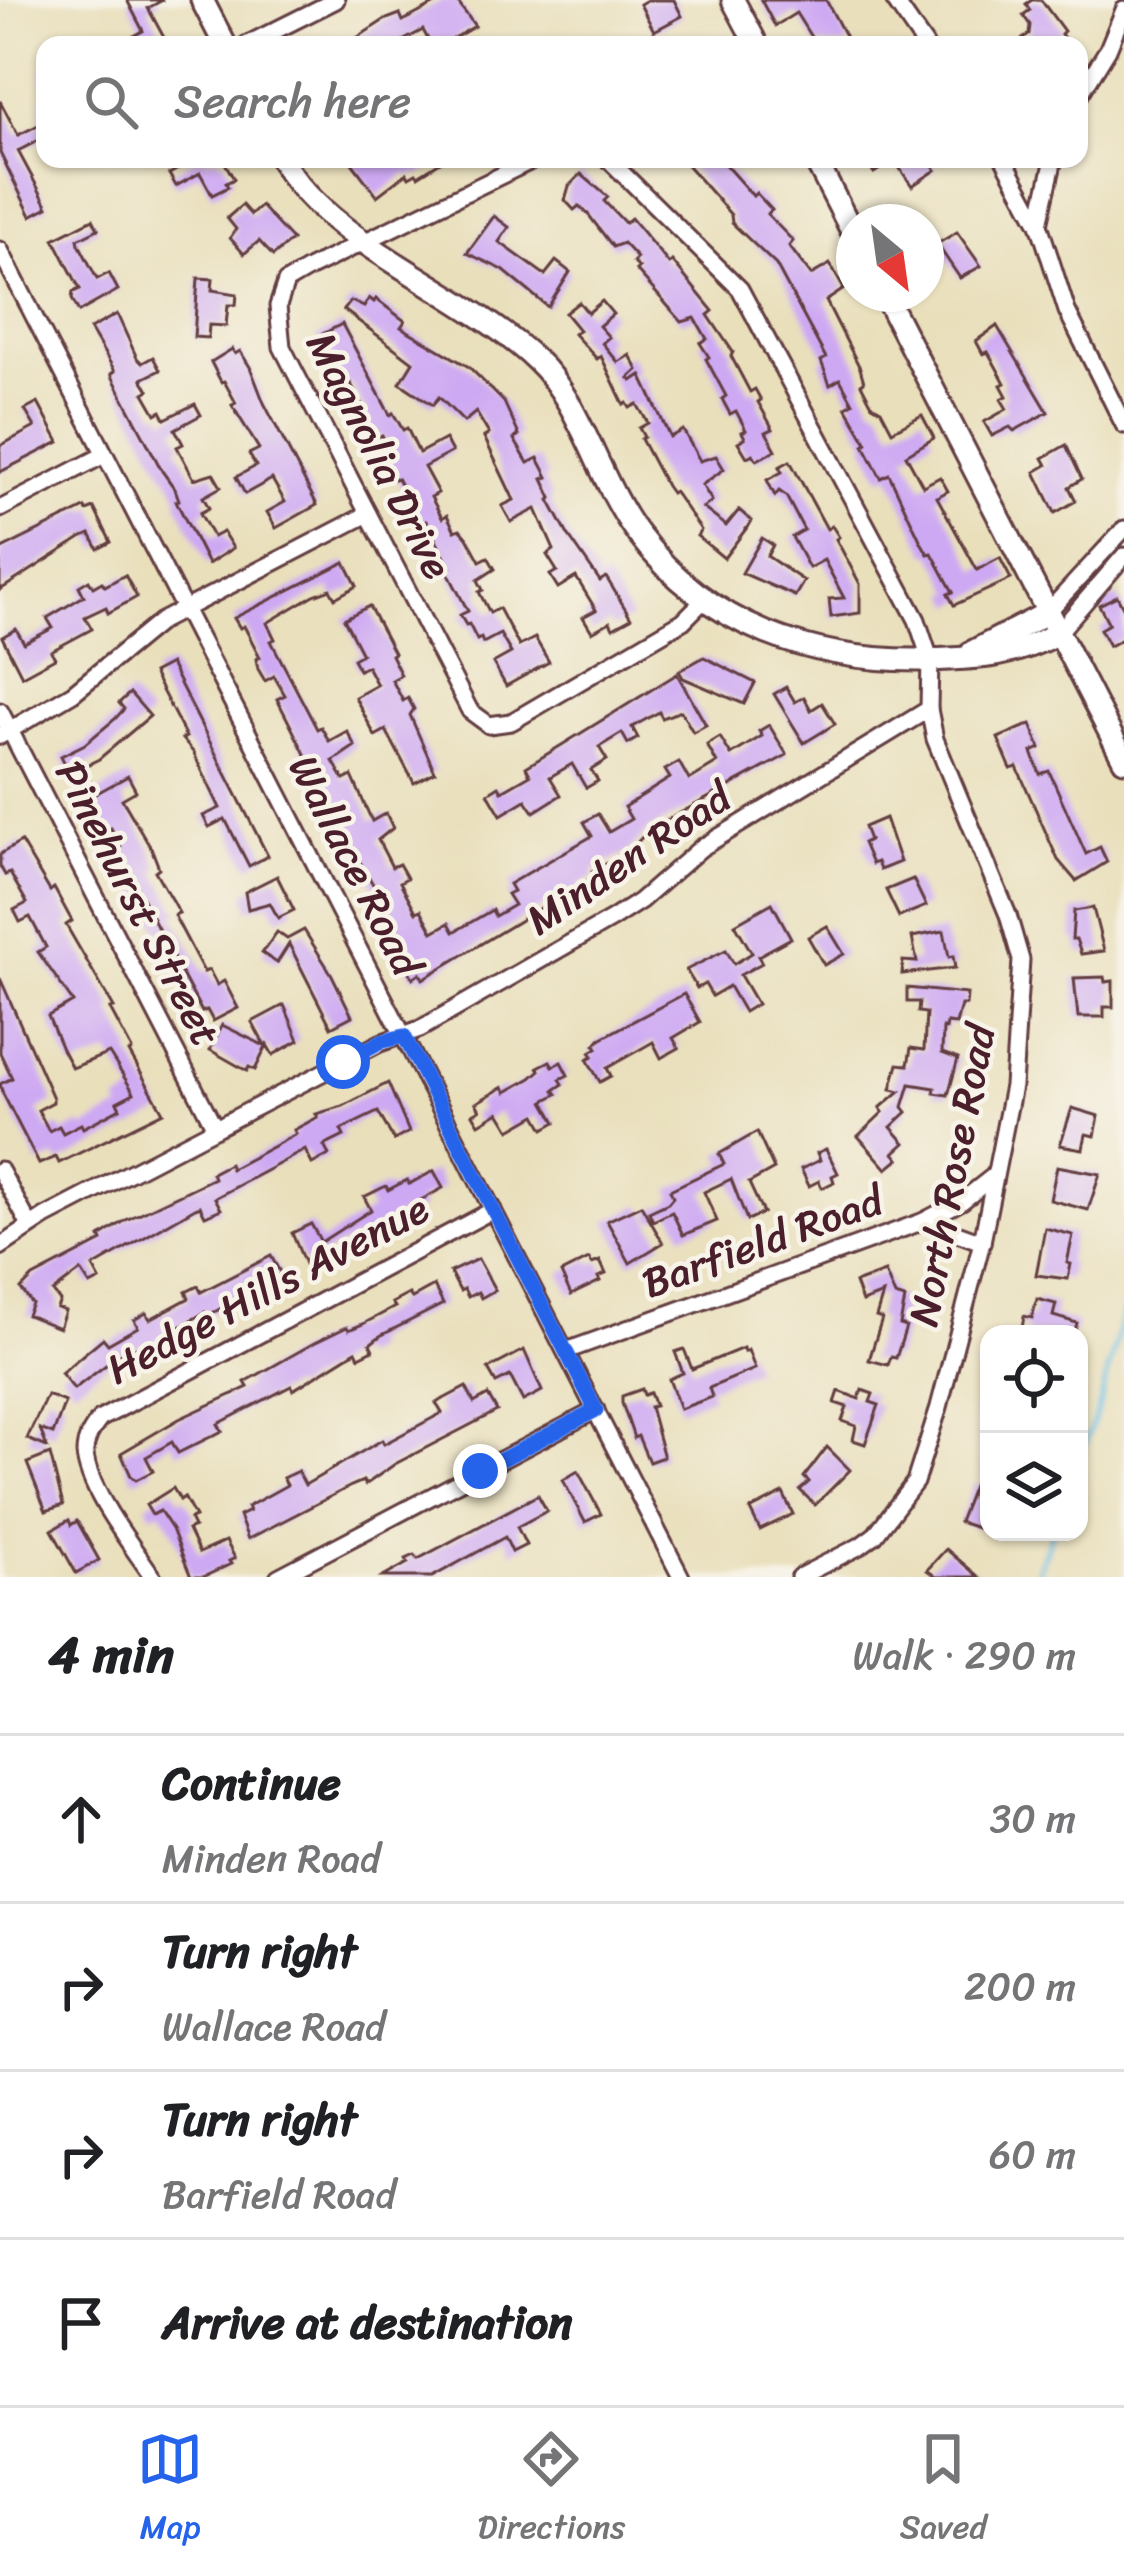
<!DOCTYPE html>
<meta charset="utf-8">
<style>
body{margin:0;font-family:Sriracha,sans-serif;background:#f2f2f2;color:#202124}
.controls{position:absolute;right:36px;bottom:36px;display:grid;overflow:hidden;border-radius:24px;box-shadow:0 3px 9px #0004}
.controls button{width:108px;height:108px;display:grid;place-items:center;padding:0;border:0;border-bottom:3px solid #e0e0e0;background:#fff;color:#202124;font:60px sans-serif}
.compass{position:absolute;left:836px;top:204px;width:108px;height:108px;border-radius:50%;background:#fff;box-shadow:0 3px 9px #0004;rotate:151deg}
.stop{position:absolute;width:36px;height:36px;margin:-27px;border:9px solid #2563eb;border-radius:50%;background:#fff}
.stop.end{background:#2563eb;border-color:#fff;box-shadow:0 3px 12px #0008}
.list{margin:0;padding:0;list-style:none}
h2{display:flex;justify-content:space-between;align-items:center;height:156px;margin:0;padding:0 48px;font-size:51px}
h2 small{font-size:39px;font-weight:400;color:#757577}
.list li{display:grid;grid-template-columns:78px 1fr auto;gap:36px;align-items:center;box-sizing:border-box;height:168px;padding:0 48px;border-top:3px solid #e0e0e0}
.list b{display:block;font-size:45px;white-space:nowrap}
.list p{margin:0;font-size:39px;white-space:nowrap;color:#757577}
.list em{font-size:39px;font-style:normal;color:#757577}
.icon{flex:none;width:66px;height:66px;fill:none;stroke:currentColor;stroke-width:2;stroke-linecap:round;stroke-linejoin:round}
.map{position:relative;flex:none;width:1124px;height:1577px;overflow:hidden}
.search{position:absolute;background:#fff;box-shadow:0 3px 9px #0004;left:36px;right:36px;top:36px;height:132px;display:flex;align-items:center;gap:30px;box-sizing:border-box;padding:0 42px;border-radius:24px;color:#757577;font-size:45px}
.sheet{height:828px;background:#fff}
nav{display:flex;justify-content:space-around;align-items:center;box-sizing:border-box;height:168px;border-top:3px solid #e0e0e0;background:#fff;font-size:33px;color:#757577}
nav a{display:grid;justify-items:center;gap:6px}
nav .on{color:#2563eb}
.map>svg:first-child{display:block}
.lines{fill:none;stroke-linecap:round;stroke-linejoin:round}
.stream{stroke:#6ac2e7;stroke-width:4.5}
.building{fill:#cea9f3}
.street-casing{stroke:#623c41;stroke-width:21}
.secondary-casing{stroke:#623c41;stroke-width:27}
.street{stroke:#fff;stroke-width:15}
.secondary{stroke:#fff;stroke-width:21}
.route{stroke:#2563eb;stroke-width:15}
.labels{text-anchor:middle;stroke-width:9;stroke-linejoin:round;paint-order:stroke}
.street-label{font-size:42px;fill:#4a1f2b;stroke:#f7f3e8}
</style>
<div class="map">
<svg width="1124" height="1577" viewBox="0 0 1124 1577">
<rect width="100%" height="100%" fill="#f7f3e8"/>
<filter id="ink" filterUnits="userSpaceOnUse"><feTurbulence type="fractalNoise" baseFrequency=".00833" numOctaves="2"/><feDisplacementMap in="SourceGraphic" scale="24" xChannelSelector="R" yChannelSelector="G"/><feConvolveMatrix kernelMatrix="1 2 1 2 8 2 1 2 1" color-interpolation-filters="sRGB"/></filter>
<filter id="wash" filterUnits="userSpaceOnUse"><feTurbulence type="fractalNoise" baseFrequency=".004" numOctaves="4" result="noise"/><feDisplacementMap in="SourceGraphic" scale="48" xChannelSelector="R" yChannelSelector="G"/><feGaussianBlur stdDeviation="2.7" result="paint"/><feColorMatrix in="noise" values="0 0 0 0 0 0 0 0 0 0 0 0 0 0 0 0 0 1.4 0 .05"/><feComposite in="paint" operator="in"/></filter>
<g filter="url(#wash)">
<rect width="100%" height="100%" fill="#e9dfbb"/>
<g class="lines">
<!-- stream -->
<g class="stream">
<polyline points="1079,1460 1100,1403 1124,1310"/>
<polyline points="1036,1577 1052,1532"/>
</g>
</g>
<g id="blocks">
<!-- building -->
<g class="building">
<polygon points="127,0 163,0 148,8 168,45 117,45 143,31"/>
<polygon points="443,0 456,0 475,26 442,45 431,45 423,30 395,45 346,45 384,20 400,14 403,21"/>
<polygon points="647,0 674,0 682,16 654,31 640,4"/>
<polygon points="761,0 826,0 850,45 816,45 796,13 775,26"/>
<polygon points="1032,0 1041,0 1064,31 1061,34 1064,38 1055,45 1015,45 1029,34 1030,25 1023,15 1030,10 1026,4"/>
<polygon points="0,101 18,135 45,122 45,137 18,151 48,207 31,216 0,153"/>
<polygon points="197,159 220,159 225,163 234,179 226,183 228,187 212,195 200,173 176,186 169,174"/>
<polygon points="349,159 445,159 418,176 416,173 409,177 407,173 377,196"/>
<polygon points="682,159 720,159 753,196 756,193 772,210 767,214 793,241 789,246 811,275 830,264 844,289 826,301 860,368 864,382 861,384 872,405 881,410 892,431 922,415 934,438 906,455 923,486 940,477 948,491 937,497 977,570 1000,558 1011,579 954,605 948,594 953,592 932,553 928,554 921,542 889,474 881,478 864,445 867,443 846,407 853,403 840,379 830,385 821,361 826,358 776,265 732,223 731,215"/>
<polygon points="864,159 929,159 936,170 912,186 894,160 874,173"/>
<polygon points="581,174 608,197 604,201 625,223 631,218 669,264 672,261 713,311 708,315 733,352 731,356 750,392 755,389 761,400 758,402 773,429 766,432 776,450 757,460 753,454 747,457 738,442 745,438 742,432 746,430 736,411 730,414 722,399 726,396 706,359 709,357 700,343 707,339 695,318 682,322 636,270 639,268 633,262 637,258 623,243 613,247 588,214 579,206 574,210 565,200 569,186"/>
<polygon points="242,205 251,215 261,206 292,240 273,256 259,241 244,254 230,238 236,229 227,218"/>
<polygon points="494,216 509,227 499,242 545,275 556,261 570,272 548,307 503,270 467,253"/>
<polygon points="93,219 98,229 78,239 79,244 97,279 109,273 118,290 79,312 72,299 73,292 80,289 54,239"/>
<polygon points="957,232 981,266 960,278 937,244"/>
<polygon points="198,278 213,279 212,290 237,294 236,305 228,305 226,326 209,325 208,338 194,337"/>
<polygon points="369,298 374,302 376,299 405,321 401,327 469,367 504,402 519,435 514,439 528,463 538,458 548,477 543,479 552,498 549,500 568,535 600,581 606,577 631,618 613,628 610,622 592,632 583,617 596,610 576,577 558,588 550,575 557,571 547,555 554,550 536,509 511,522 502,506 514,500 484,437 489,434 476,412 464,422 439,397 433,405 400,383 413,362 344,310 351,301 364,307"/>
<polygon points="602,301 613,314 599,326 609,337 602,343 618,362 630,355 638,370 629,378 632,381 641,375 670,437 683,430 700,461 716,456 724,469 702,485 712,501 703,508 726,526 739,510 752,521 724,558 697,536 701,530 674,491 671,493 666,486 641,439 644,437 639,428 648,423 637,404 630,408 627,403 624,405 601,356 597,359 574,334 579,330 565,313 579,302 588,313"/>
<polygon points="117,314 137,358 142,363 153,357 160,370 142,379 149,390 144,393 156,414 161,411 165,419 195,404 201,415 175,429 183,444 177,447 194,479 213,473 221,487 203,497 209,508 200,513 213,537 223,532 233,548 208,564 176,501 179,500 175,489 162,471 111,374 115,371 90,329"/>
<polygon points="342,324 390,415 393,413 403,430 407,428 419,453 445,439 452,452 424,467 438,493 431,497 442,518 447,515 455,531 460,529 467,537 480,561 488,557 495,569 478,580 483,590 479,592 490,613 499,608 519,646 535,638 549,662 506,686 493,663 511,653 500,634 483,643 481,638 477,640 469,624 466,625 460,615 468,611 446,569 450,567 426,521 421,524 397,478 394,479 385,461 393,457 382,435 372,440 360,419 368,415 351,384 343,388 317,337"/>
<polygon points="997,326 1048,412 1014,431 1010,427 992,436 984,422 1007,409 1001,399 1007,396 1001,385 1005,383 988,352 983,354 976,341"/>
<polygon points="232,349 235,354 240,351 250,367 264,403 317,505 276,528 267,512 285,502 272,479 245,494 236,477 256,466 249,454 259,449 232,405 236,403 224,381 221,382 211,362"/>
<polygon points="38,403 59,442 0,472 0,446 35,427 25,410"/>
<polygon points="1066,445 1082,479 1069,487 1076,501 1055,513 1035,472 1047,465 1043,458"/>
<polygon points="790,461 827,529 832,526 839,537 836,539 860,584 860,613 831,617 829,599 844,598 824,560 809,568 792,537 804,530 786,496 779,491 775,496 767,480 782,472 779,467"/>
<polygon points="85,508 87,511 94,508 111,542 98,549 90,534 81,538 0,590 0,550"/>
<polygon points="762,538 773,545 767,556 804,581 795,596 742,573"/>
<polygon points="345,562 357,586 335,598 330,589 314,595 267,623 275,639 271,641 317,729 321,727 329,741 347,731 355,746 333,761 344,780 352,776 372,821 386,813 393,828 378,840 392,867 399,864 407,878 400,882 416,912 421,910 433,932 449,923 454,932 492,910 495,916 514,905 507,894 513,891 509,884 592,836 584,822 598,814 609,832 631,819 624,807 670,778 665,770 679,762 689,780 717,763 707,745 720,737 731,755 762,736 759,731 769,725 787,755 649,830 627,853 592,871 595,876 578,886 581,891 571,897 569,893 562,895 423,979 420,973 413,978 407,967 414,963 394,930 398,927 360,862 277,699 285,695 274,676 265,681 258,669 256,659 260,657 244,626 240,628 234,618"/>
<polygon points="125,575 137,597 108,613 106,607 85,617 92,629 51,651 55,658 22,676 2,637 16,629 24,643 53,628 47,618 84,596 79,586 89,580 93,587 102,582 105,586"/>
<polygon points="1117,596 1124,609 1124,638 1109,646 1100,629 1109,624 1099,605"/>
<polygon points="369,606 394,653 391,655 401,675 392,680 403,701 408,698 414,709 410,715 435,772 414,783 386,730 375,736 355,697 377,685 367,666 359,670 353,659 362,654 344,619"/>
<polygon points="704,657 755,683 744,704 683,678 679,671"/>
<polygon points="170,664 268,856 249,866 225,819 209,827 203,816 220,808 193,752 182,739 186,737 153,673"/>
<polygon points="677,674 706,725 693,732 681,711 662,718 659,712 632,727 638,738 628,744 622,733 599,747 607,760 591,770 598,781 586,788 572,764 550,777 561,795 534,812 526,800 501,815 488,793 499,786 502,791 530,775 526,767"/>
<polygon points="786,687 795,702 804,697 811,710 822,703 835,724 804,743 774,694"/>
<polygon points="130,693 150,716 99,759 83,767 90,780 77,787 61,756 85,744 115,719 124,709 119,703"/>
<polygon points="1031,724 1040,748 1032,752 1040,774 1049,771 1086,854 1100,847 1107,862 1076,881 1058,860 1017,767 1011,769 998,738"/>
<polygon points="128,776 136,791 122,799 152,850 159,868 155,871 179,913 174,915 204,972 209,970 217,985 224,981 238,1008 213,1021 207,1010 202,1012 177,965 117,850 121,847 111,828 105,832 88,798"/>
<polygon points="885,818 900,862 880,870 877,862 872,864 863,843 869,840 864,827"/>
<polygon points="21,842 50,891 54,888 72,921 66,925 114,1008 110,1009 132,1050 129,1052 163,1112 59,1163 56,1157 39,1164 3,1094 0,1084 12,1078 0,1053 0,978 53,1098 53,1102 38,1110 49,1131 59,1126 63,1133 81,1124 83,1128 120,1108 117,1102 134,1093 109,1053 72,1068 62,1049 48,1016 73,1002 38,952 46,947 30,917 20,922 14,910 27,903 10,873 5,875 0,866 0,854"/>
<polygon points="277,876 294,910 278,918 270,903 248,909 245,892"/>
<polygon points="913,879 926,906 899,917 886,890"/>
<polygon points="772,903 791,938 758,956 762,963 740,975 757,1004 744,1012 729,986 712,996 705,984 697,988 686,970 726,950 734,964 752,953 735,924"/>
<polygon points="1093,908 1104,951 1081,954 1076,939 1072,939 1074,911"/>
<polygon points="827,926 844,954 824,965 808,937"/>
<polygon points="304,930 332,975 352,1016 331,1027 289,944 277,963 262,953 277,932 287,939"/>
<polygon points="944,931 949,957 953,956 955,968 902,974 903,961 917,962 912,937"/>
<polygon points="1104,977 1105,982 1113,981 1113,1007 1104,1007 1104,1017 1078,1017 1074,978"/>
<polygon points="907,988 967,994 966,1005 961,1005 956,1024 947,1023 946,1029 943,1028 942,1053 958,1059 948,1095 934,1093 935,1088 910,1084 903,1107 907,1112 891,1127 905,1143 894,1153 899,1159 887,1169 858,1136 883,1112 880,1108 900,1091 891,1089 898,1064 908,1065 911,1048 924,1050 926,1013 918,1012 919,1002 907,1002"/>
<polygon points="684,994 700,1022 673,1038 679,1048 661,1058 653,1042 607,1068 611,1076 600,1082 587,1059 593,1056 590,1052 597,1048 595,1045 600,1039"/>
<polygon points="284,1005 299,1040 273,1055 267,1045 255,1070 249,1067 247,1071 210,1050 222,1025 265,1046 252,1022"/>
<polygon points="550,1061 553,1066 561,1062 568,1075 560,1079 563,1084 554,1090 557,1094 544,1101 556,1122 544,1129 536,1115 510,1130 499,1112 479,1124 473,1114 480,1110 476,1103 503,1087 506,1092 531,1078 540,1070 538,1067"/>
<polygon points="388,1083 409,1132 394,1140 378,1112 363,1119 341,1130 344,1136 324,1146 329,1155 312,1164 305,1150 215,1198 221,1209 205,1216 200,1206 195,1208 93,1267 100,1280 90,1285 81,1271 53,1292 60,1301 57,1308 65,1311 59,1328 27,1315 32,1304 21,1289 33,1277 102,1241 100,1237 126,1220 214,1178 212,1173 229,1164 231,1169 296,1134 294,1130 318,1117 316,1114 343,1106"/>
<polygon points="1072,1108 1099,1116 1095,1136 1086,1134 1083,1149 1060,1145"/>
<polygon points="757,1132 774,1169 749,1183 763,1213 747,1220 731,1179 704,1192 717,1221 683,1235 672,1212 653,1221 649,1212 668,1203 673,1197 670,1190 724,1164 719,1154"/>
<polygon points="826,1149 838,1173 832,1176 834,1182 822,1188 819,1181 809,1186 801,1169 820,1160 817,1153"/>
<polygon points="1057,1166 1100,1174 1088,1210 1050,1200"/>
<polygon points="434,1171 443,1188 419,1201 423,1208 412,1214 410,1210 374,1229 376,1234 358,1244 355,1238 305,1264 292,1233 311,1224 321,1242 371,1210 364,1197 386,1186 388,1190 407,1180 409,1184"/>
<polygon points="641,1205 663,1243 630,1263 607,1221"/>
<polygon points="1045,1228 1073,1235 1067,1263 1071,1264 1068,1279 1036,1275"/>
<polygon points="271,1256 281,1274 253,1289 257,1295 243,1303 240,1298 207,1316 205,1312 153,1343 126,1350 74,1389 61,1373 103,1338 108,1344 138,1327 134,1320 146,1313 150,1319 189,1298 186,1292 198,1286 201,1292"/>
<polygon points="478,1259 495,1290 481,1298 478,1292 468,1297 464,1289 460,1291 450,1272"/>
<polygon points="589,1259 592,1264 600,1261 606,1274 598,1277 600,1281 571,1295 561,1273"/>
<polygon points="885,1272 895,1296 905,1299 900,1325 906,1327 896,1358 891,1357 888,1365 869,1360 882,1319 876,1317 883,1294 862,1302 855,1283"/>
<polygon points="434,1286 443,1304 380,1336 370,1344 373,1350 359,1357 356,1351 293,1390 291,1386 218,1424 222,1431 178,1453 172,1442 146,1457 153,1471 136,1480 131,1476 121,1453 179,1419 248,1387 245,1382 314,1343 347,1327 349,1330 363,1324 395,1307 392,1303 409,1294 412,1298"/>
<polygon points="1037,1299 1056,1304 1053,1316 1077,1323 1074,1334 1028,1334 1029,1330 1022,1328 1024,1316 1032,1318"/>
<polygon points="743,1348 744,1352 748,1350 755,1369 709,1388 712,1397 680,1409 669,1379 683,1373 675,1352 684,1349 692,1369"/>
<polygon points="524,1350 542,1391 523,1401 510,1376 496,1383 488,1369"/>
<polygon points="466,1387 474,1403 488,1395 497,1411 395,1464 365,1485 363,1481 351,1486 248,1539 239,1516 249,1511 247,1507 287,1485 283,1478 298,1471 305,1485 382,1440 384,1444 442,1413 436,1403"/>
<polygon points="642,1389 644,1395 650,1393 655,1406 650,1407 663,1454 663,1457 649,1462 638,1436 634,1438 622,1403 622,1396"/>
<polygon points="862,1390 873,1394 870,1402 879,1405 865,1444 853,1440 856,1426 842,1421 847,1407 835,1403 839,1391 859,1399"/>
<polygon points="47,1395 65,1402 53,1434 40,1429 47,1447 27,1439"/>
<polygon points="827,1447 850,1470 815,1505 800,1490 809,1482 804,1477"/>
<polygon points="50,1454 63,1505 46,1511 27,1463"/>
<polygon points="578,1471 601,1514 585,1522 563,1480"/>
<polygon points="974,1483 989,1489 989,1513 987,1519 981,1517 977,1528 959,1522"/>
<polygon points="173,1488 180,1500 184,1497 195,1517 190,1519 194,1527 188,1530 199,1553 226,1541 235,1558 229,1561 231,1564 203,1577 191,1577 172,1529 160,1511 152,1515 146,1505"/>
<polygon points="783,1493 793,1514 760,1530 750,1510"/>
<polygon points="538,1495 547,1511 517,1527 526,1545 512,1552 505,1537 432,1577 383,1577 408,1563 406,1559 415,1555 418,1559"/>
<polygon points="69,1520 71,1525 77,1521 99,1560 76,1573 52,1530"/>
<polygon points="946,1549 979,1577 936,1577 927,1570"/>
</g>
</g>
</g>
<g filter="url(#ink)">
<use href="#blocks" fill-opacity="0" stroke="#623c41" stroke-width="3"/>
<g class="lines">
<defs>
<g id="street">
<polyline points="894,0 925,45"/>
<polyline points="246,45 336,0"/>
<polyline points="1079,96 1108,49 1124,10"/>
<polyline points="1004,159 1039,224 1067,311 1124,425"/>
<polyline points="1039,224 1054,159"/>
<polyline points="0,250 681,1577"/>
<polyline points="0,509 104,455"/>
<polyline points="1047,613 1124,529"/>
<polyline points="1058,633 1124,556"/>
<polyline points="0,711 215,1128"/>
<polyline points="489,725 470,711 282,347 278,306 286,282 310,268 535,159"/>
<polyline points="489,725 511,722 683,621 703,601"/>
<polyline points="0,736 73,693 161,621 368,514"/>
<polyline points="0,1170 30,1226"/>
<polyline points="924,1221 962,1201 995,1175"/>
<polyline points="0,1247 45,1217 260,1105 380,1043 420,1029 612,919 640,901 701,848 929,709 930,659 917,620 740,289 608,159"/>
<polyline points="566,1351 924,1221 982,1242"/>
<path d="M 153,1577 C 133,1547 87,1489 85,1453 C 85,1439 92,1429 100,1419 L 493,1210"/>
<polyline points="278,1577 596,1410"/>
<polyline points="799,1577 860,1546 875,1535 915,1482 939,1407 982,1242 1013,1086 1021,960 1008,915 935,739 929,709"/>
</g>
<g id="secondary">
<polyline points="202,0 225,45"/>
<polyline points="733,0 757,45"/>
<path d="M 281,159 C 329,245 463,290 537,361 C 580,401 600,484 638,534 C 708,627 813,662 926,660 C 979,658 1011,658 1058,633"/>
<polyline points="815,159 854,235"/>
<polyline points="884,294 1124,760"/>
<polyline points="972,652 1047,613"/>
</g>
</defs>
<!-- street casing -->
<use href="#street" class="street-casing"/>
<!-- secondary casing -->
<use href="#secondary" class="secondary-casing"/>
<!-- street -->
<use href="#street" class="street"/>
<!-- secondary -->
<use href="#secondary" class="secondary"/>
</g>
</g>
<g class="lines" filter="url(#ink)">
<!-- route -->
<polyline class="route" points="343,1062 380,1042 404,1036 596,1410 480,1471"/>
</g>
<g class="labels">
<!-- street labels -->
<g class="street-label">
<text transform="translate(380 455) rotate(63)" y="15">Magnolia Drive</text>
<text transform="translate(628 858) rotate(-34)" y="15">Minden Road</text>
<text transform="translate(356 865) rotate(63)" y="15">Wallace Road</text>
<text transform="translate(139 903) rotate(63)" y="15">Pinehurst Street</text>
<text transform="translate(951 1175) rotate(-79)" y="15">North Rose Road</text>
<text transform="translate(762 1241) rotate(-20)" y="15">Barfield Road</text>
<text transform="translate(267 1288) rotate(-28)" y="15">Hedge Hills Avenue</text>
</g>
</g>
</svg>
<div class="controls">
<button><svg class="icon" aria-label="locate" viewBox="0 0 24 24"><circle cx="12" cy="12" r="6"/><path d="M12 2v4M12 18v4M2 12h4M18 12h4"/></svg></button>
<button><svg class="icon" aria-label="layers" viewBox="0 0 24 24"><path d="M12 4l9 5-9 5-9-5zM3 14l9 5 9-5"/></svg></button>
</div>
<svg class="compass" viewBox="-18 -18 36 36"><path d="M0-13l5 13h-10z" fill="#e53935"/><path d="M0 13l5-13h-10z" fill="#757577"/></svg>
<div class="stop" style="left:343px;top:1062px"></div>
<div class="stop end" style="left:480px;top:1471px"></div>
<div class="search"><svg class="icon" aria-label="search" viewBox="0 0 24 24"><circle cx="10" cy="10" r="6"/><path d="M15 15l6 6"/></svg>Search here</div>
</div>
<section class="sheet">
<h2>4 min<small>Walk · 290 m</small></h2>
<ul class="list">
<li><svg class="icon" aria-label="ahead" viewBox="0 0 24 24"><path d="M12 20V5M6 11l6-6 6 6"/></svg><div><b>Continue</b><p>Minden Road</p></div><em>30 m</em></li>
<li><svg class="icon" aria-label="right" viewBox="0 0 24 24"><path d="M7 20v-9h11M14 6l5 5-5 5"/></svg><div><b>Turn right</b><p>Wallace Road</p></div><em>200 m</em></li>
<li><svg class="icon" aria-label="right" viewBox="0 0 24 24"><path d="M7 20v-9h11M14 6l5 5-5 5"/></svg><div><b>Turn right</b><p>Barfield Road</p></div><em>60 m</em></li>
<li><svg class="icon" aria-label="arrive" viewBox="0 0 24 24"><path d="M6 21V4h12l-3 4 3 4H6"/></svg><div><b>Arrive at destination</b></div></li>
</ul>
</section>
<nav>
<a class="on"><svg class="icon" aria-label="map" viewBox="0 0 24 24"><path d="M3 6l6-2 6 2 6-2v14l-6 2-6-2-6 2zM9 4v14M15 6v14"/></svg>Map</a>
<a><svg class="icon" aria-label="directions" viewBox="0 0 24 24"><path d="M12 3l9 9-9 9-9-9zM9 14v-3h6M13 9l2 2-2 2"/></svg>Directions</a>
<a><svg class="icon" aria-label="saved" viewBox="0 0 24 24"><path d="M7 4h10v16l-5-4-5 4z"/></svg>Saved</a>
</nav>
